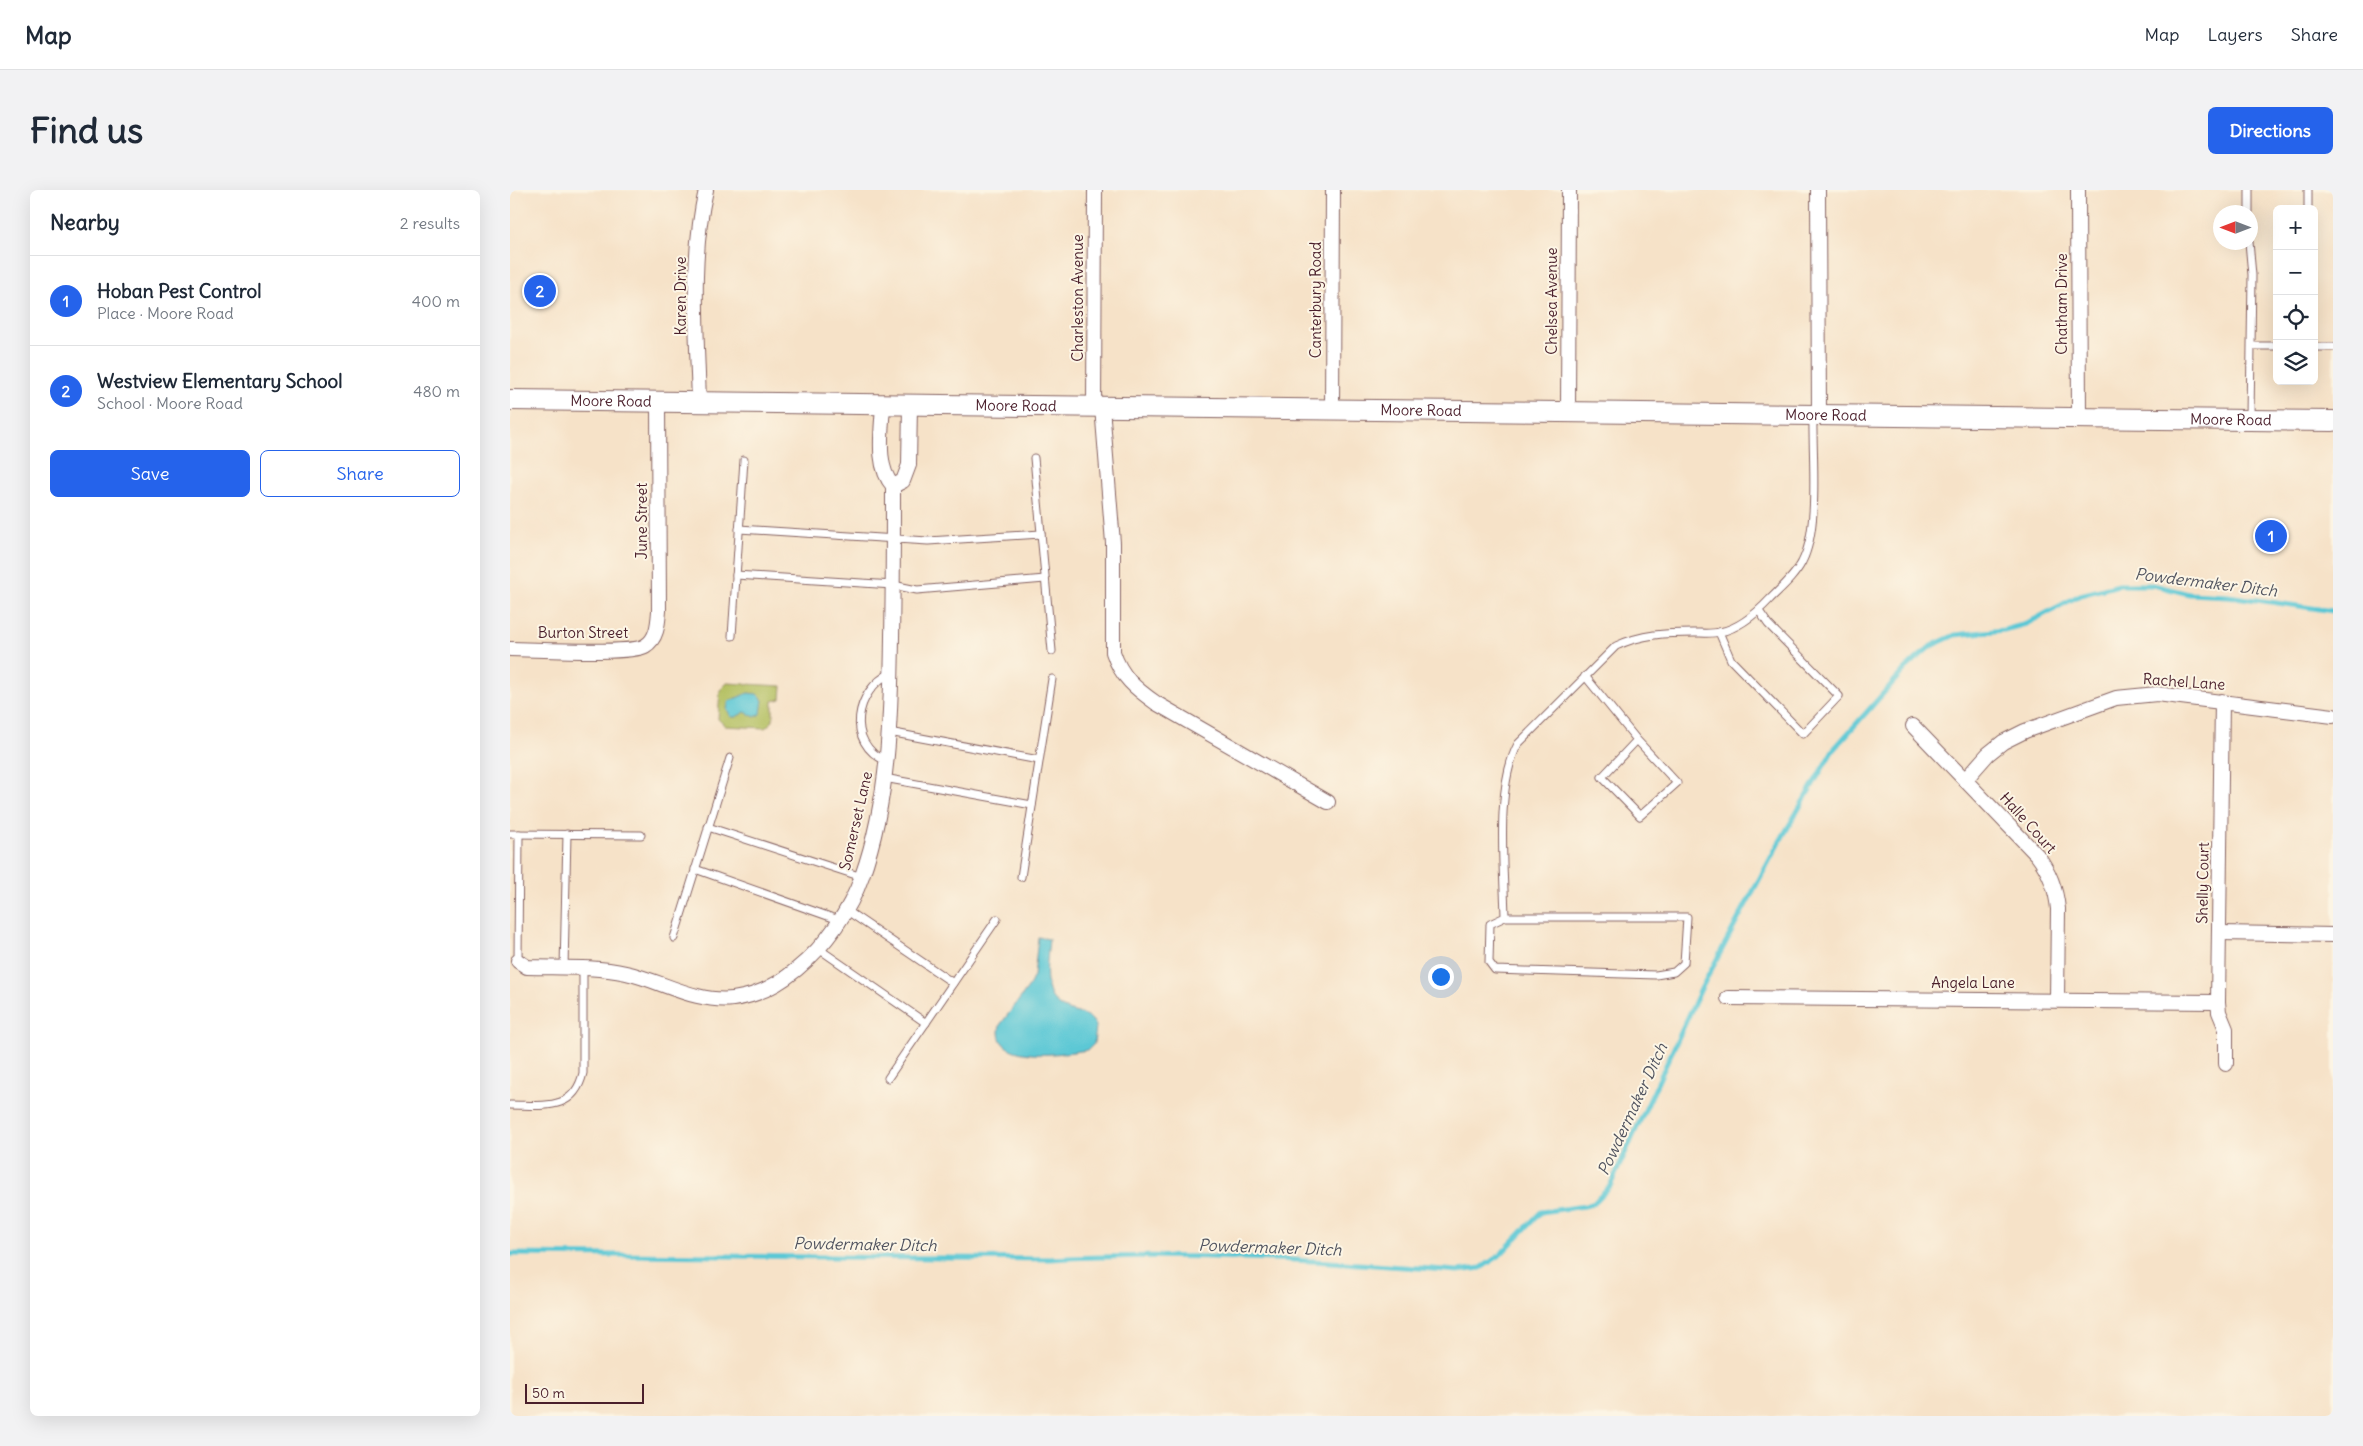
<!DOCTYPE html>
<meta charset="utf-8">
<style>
body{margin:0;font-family:Delius,sans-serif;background:#f2f2f3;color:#1f2937}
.controls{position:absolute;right:15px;top:15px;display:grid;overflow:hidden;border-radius:8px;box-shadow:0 5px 20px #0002}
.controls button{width:45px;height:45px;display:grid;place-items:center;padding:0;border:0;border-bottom:1px solid #e0e1e3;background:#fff;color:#1f2937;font:25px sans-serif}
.compass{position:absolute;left:1703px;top:15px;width:45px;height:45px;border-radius:50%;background:#fff;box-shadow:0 5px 20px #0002;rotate:270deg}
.scale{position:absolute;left:15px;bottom:12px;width:119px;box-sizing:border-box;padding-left:5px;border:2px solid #4a1f2b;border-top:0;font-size:14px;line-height:18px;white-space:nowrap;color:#4a1f2b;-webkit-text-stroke:4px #fcf5e5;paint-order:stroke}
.you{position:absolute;left:930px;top:786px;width:18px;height:18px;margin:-12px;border:4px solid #fff;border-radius:50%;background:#1a73e8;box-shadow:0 0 0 8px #1a73e833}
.badge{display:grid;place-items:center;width:32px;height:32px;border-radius:50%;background:#2563eb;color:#fff;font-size:16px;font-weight:700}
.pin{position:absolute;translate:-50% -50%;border:2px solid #fff;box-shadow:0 1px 5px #0006}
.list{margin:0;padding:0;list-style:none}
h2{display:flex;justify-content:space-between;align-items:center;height:65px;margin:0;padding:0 20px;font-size:21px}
h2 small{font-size:16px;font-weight:400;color:#747a83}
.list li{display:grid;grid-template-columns:32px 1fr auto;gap:15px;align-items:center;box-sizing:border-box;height:90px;padding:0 20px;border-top:1px solid #e0e1e3}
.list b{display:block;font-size:19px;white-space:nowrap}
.list p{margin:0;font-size:16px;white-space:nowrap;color:#747a83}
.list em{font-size:16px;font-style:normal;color:#747a83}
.actions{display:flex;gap:10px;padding:15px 20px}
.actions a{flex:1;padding:11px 0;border:1px solid #2563eb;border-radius:8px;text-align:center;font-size:18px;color:#2563eb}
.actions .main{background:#2563eb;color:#fff}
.icon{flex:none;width:28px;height:28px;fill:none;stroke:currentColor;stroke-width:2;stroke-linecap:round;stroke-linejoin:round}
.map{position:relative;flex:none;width:1823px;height:1226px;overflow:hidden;border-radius:8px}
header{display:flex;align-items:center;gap:30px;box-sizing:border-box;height:70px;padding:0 25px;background:#fff;border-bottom:1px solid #e0e1e3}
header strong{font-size:24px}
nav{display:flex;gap:28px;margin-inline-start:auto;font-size:18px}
.intro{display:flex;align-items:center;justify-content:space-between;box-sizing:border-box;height:120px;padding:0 30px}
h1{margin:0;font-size:35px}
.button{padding:12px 22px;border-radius:8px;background:#2563eb;color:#fff;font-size:18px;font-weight:700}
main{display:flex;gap:30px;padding:0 30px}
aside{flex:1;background:#fff;border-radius:8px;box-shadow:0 5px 20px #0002}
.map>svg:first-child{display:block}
.green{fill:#b3bf61;stroke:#7e6f46}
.water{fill:#5cc8d5;stroke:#537480}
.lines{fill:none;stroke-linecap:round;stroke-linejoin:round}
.stream{stroke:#5cc8d5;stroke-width:5}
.lane-casing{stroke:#866362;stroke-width:9}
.street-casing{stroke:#866362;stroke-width:16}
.secondary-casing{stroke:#866362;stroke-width:22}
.lane{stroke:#fff;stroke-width:7}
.street{stroke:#fff;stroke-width:14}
.secondary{stroke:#fff;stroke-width:20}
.labels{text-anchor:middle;stroke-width:4;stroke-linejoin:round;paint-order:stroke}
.street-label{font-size:15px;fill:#4a1f2b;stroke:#fcf5e5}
.water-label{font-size:16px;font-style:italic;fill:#4f525e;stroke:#fcf5e5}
</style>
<header>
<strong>Map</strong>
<nav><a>Map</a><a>Layers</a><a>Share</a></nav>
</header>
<div class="intro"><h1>Find us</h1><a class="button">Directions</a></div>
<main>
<aside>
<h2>Nearby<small>2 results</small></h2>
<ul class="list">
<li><span class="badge">1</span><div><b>Hoban Pest Control</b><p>Place · Moore Road</p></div><em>400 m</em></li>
<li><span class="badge">2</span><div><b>Westview Elementary School</b><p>School · Moore Road</p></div><em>480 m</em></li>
</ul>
<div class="actions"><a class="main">Save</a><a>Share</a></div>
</aside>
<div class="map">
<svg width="1823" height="1226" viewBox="0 0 1823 1226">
<rect width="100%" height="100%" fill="#fcf5e5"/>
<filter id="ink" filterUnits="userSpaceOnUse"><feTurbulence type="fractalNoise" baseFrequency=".02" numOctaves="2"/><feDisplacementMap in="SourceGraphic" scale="10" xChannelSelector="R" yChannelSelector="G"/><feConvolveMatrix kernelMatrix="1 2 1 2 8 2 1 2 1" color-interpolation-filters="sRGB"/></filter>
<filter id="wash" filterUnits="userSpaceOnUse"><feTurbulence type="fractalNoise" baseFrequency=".0096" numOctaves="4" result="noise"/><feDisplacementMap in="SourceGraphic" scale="20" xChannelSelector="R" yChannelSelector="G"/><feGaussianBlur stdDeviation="1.12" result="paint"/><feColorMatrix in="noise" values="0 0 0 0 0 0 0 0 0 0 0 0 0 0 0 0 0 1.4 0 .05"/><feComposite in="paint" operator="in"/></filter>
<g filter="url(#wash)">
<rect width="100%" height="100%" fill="#f6e2c8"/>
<!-- green -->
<polygon class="green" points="217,493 272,496 271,509 263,511 263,531 255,538 215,536 208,529 210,500"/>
<!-- water -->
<g class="water">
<polygon points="238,503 247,504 253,510 251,524 245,527 235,522 226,527 221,527 217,519 219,511"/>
<path d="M 528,747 L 539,749 C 537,777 528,814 564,822 C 575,825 580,825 586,836 L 584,854 L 578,860 C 555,863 480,876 490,835 L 518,798 L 524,786 Z"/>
</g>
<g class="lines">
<!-- stream -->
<path class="stream" d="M 0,1064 L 540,1069 C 676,1061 813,1071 948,1081 L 971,1078 L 989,1066 L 1031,1022 L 1075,1016 L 1084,1013 L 1100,996 L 1191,799 L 1266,658 L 1323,560 L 1395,479 L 1421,456 L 1445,445 L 1494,440 L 1516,434 L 1570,405 L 1609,395 L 1643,395 L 1679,404 L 1718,406 L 1823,421"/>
</g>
</g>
<g filter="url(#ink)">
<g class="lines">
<defs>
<g id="lane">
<polyline points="1798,19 1798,0"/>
<polyline points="1739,22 1739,0"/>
<polyline points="1739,52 1742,85 1740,227"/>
<polyline points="1742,156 1767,156"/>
<polyline points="1804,157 1823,157"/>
<polyline points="524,268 542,461"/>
<polyline points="229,339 418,351 531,344"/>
<polyline points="226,385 383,395 407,400 535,389"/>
<polyline points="1209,442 1221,470 1293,544 1329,506 1258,434 1249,421"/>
<polyline points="222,446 234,270"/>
<polyline points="1075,486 1127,550 1167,593 1130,626 1092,587 1127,550"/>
<polyline points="379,542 529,570"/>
<path d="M 376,571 C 335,553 345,500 381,483"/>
<polyline points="374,588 522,615"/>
<polyline points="198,637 352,687"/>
<polyline points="0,644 131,645"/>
<polyline points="185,679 329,730"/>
<polyline points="511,687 542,489"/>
<polyline points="336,720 443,793"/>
<path d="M 995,727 L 980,734 L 979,772 L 985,780 L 1146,785 L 1164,782 L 1174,773 L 1177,727 L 995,727 C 994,678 985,597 1008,554 L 1106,456 C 1132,444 1156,443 1184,443 C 1192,443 1202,444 1210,442 C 1230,438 1246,424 1260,409 C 1271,398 1285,386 1292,372 C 1310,338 1302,265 1303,226"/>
<polyline points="164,748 220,568"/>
<polyline points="309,759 416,833"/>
<polyline points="8,771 9,644"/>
<polyline points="54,778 57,644"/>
<polyline points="378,888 487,729"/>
<path d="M 0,915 C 33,915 64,922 73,883 L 73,779"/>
</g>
<g id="street">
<polyline points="1308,0 1309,225"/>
<polyline points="1568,0 1569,228"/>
<path d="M 189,212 C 187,142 180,69 196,0"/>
<polyline points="584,217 585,0"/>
<path d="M 592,217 L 603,353 L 603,462 C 611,487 626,499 646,513 L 818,612"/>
<polyline points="822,220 823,0"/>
<polyline points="1058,223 1059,0"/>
<polyline points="383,296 393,291 399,275 400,215"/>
<path d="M 0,459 C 24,459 119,465 135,456 C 147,449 148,434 149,421 L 148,211"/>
<polyline points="1712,511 1708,812 1709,822 1716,839 1716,874"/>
<path d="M 1403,536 L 1527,665 C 1540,682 1546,698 1548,719 L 1547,810"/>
<polyline points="1455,590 1478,564 1493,552 1515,541 1606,508 1647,504 1823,526"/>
<polyline points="1709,743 1823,745"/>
<path d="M 8,771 L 17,777 C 50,778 84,776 116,783 C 152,791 185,813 223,809 C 247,806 269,794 287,779 C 315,756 340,721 352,686 C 379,610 381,526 382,447 C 383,397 383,347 383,296 C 365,276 372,240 373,214"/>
<polyline points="1218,808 1708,812"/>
</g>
<g id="secondary">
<path id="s1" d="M 0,210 L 1823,231"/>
</g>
</defs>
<!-- lane casing -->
<use href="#lane" class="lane-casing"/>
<!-- street casing -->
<use href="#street" class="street-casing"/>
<!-- secondary casing -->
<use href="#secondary" class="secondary-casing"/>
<!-- lane -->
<use href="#lane" class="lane"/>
<!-- street -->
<use href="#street" class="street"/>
<!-- secondary -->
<use href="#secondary" class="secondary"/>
</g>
</g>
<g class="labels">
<!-- street labels -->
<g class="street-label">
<text transform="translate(171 106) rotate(-90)" y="5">Karen Drive</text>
<text transform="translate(568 108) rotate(-90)" y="5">Charleston Avenue</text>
<text transform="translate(806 110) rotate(-90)" y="5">Canterbury Road</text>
<text transform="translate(1042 111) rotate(-90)" y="5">Chelsea Avenue</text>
<text transform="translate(1552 114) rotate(-90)" y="5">Chatham Drive</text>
<text dy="5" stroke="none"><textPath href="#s1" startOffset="101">Moore Road</textPath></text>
<text dy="5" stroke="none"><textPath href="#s1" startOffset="506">Moore Road</textPath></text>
<text dy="5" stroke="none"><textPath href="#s1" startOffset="911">Moore Road</textPath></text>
<text dy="5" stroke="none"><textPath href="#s1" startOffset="1316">Moore Road</textPath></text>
<text dy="5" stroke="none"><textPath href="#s1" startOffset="1721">Moore Road</textPath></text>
<text transform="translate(132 331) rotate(-90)" y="5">June Street</text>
<text x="73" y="448">Burton Street</text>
<text transform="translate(1674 492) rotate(4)" y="5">Rachel Lane</text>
<text transform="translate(346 631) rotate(-77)" y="5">Somerset Lane</text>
<text transform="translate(1518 633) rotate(48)" y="5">Halle Court</text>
<text transform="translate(1693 693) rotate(-89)" y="5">Shelly Court</text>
<text x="1463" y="798">Angela Lane</text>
</g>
<!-- water labels -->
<g class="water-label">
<text transform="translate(1696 392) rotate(7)" y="6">Powdermaker Ditch</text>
<text transform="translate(1122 919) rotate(-65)" y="6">Powdermaker Ditch</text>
<text transform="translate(355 1054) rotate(1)" y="6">Powdermaker Ditch</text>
<text transform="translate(760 1057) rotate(2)" y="6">Powdermaker Ditch</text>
</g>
</g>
</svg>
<div class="controls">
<button>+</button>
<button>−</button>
<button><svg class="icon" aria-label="locate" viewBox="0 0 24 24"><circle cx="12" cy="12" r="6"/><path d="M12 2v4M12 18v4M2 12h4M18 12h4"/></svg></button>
<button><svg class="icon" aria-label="layers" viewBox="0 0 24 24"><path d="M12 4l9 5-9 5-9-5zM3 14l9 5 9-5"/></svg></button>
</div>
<svg class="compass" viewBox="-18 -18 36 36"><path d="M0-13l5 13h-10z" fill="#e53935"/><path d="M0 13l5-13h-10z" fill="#747a83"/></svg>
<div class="scale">50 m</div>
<div class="you"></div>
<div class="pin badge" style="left:1761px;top:346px">1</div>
<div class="pin badge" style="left:30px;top:101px">2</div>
</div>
</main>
